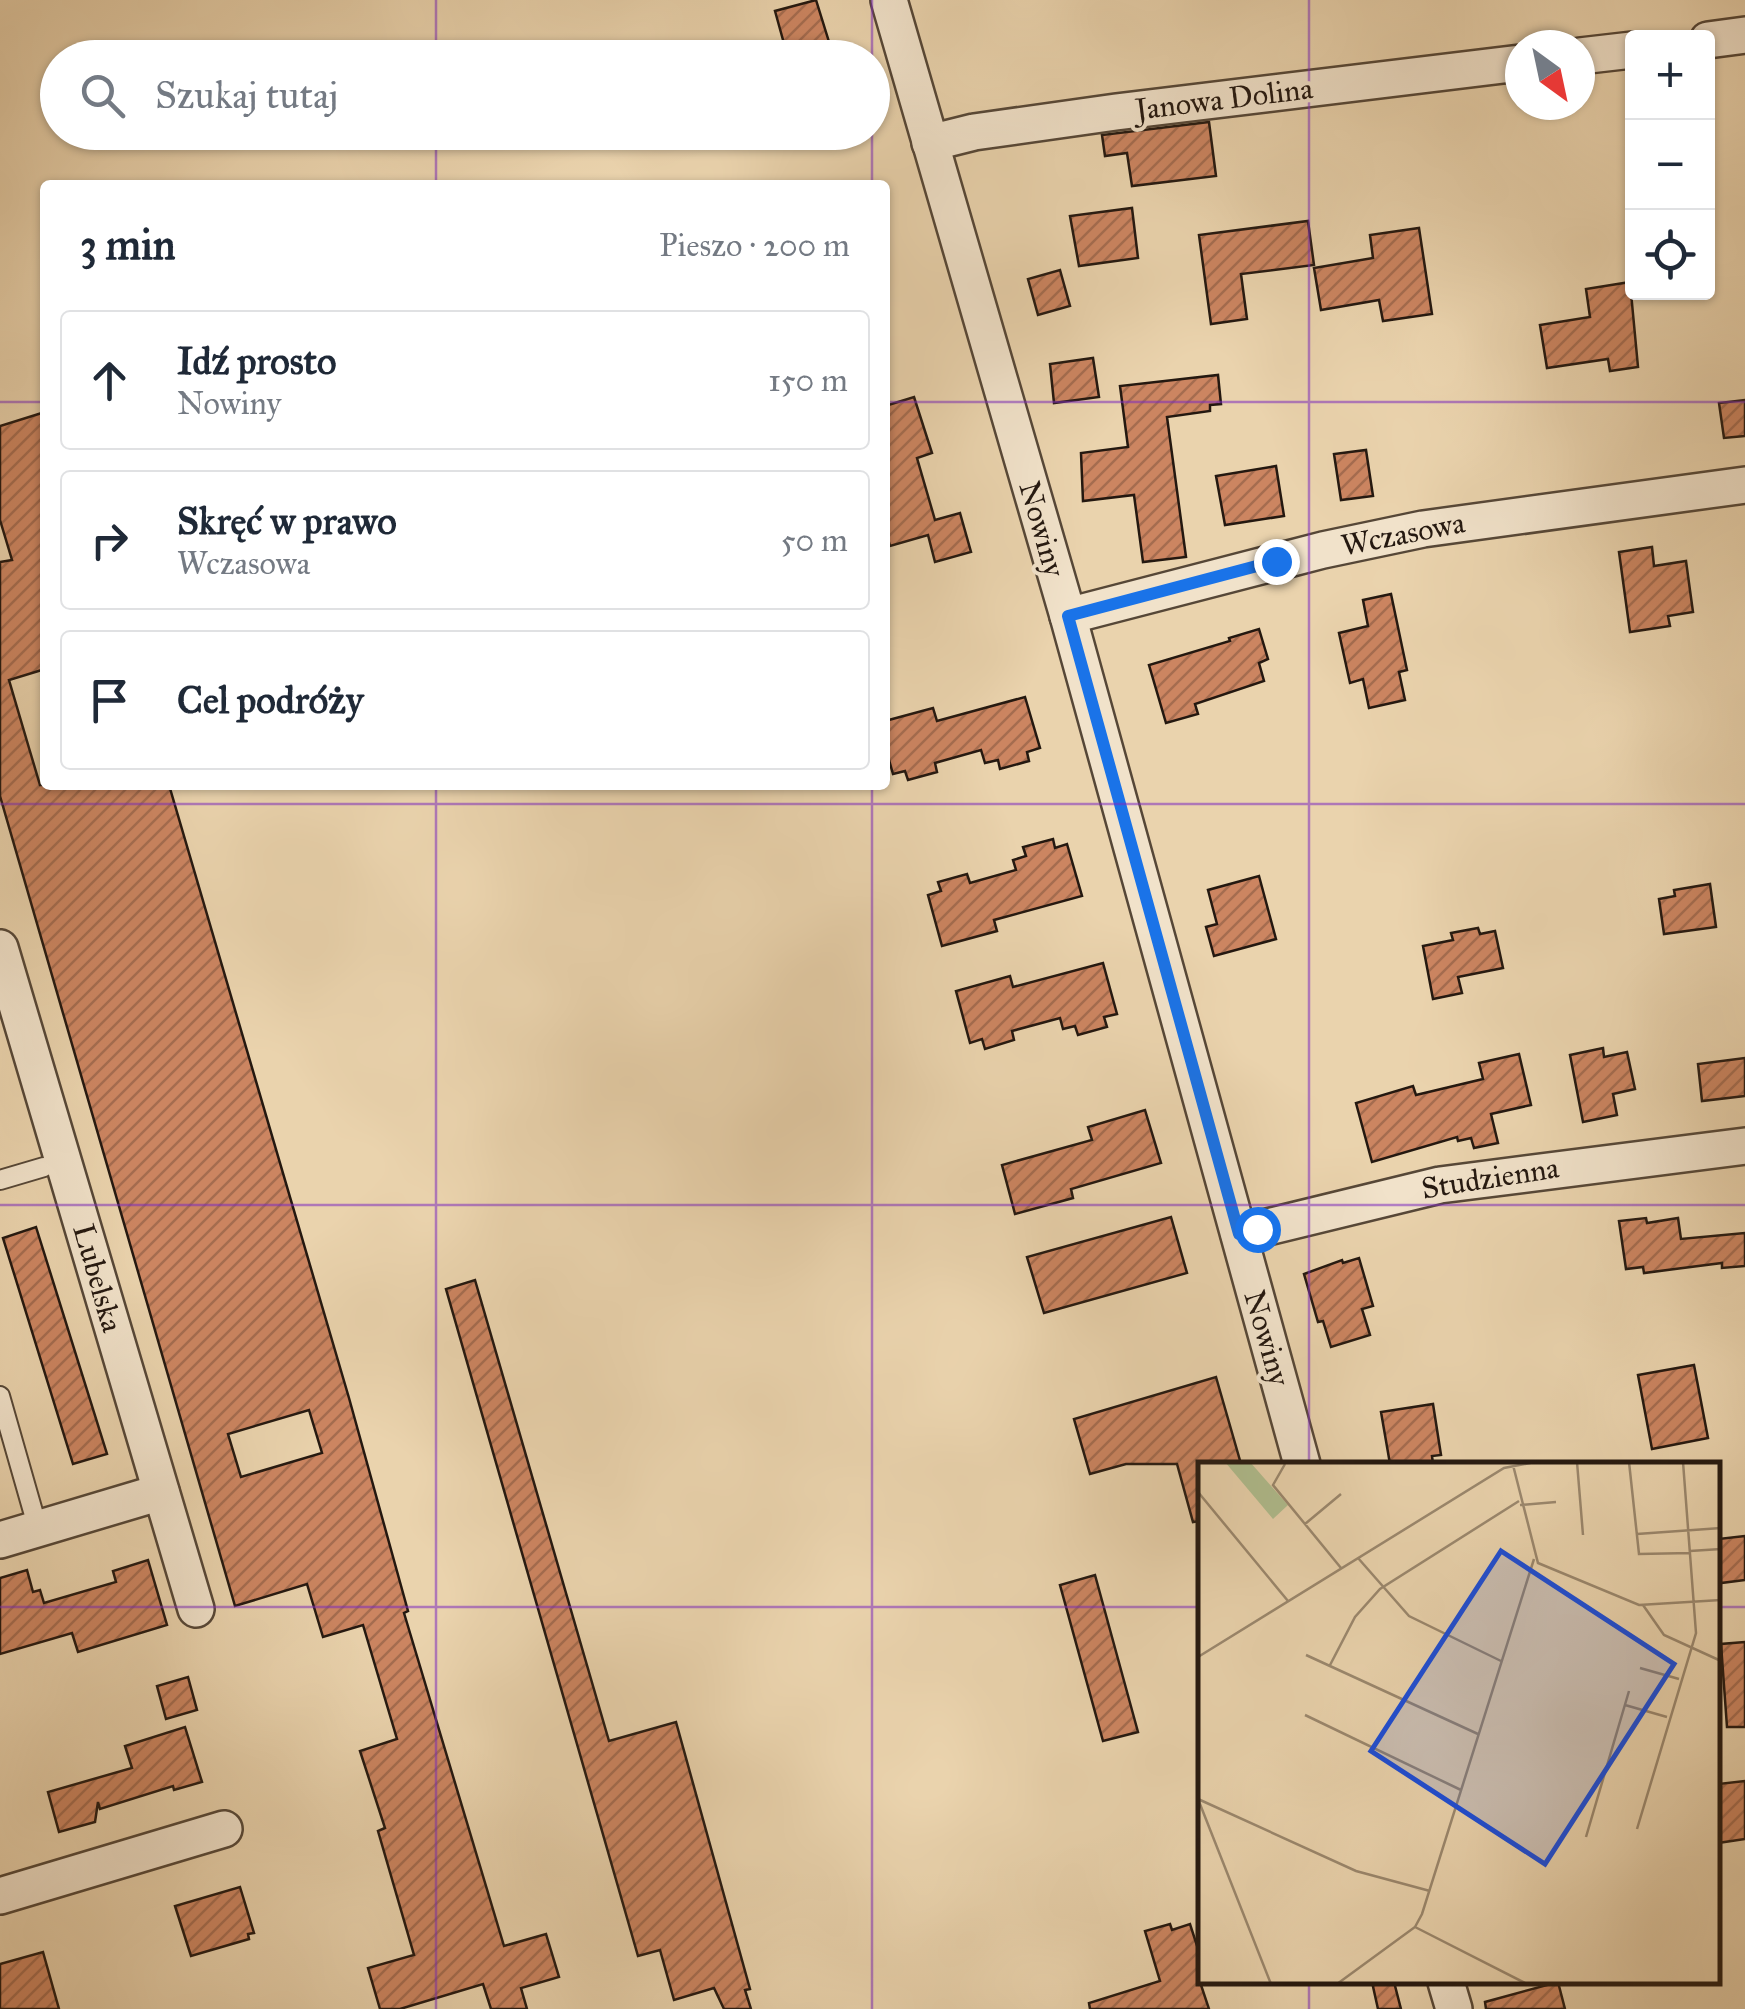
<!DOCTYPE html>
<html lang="pl">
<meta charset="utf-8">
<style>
body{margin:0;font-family:"IM FELL Great Primer",serif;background:#f2f2f3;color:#1f2937}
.controls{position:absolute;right:30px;top:30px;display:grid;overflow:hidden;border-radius:10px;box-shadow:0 2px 8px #0004}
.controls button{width:90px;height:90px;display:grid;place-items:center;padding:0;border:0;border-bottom:2px solid #e0e1e3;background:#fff;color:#1f2937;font:50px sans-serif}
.compass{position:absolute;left:1505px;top:30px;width:90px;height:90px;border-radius:50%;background:#fff;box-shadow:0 2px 8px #0004;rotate:147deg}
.stop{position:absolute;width:30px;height:30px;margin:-22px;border:8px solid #1a73e8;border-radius:50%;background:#fff}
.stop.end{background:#1a73e8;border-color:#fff;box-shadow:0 2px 10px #0008}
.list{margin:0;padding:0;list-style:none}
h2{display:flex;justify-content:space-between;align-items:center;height:130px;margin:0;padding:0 40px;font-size:42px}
h2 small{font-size:32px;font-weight:400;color:#747a83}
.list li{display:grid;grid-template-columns:65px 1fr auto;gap:30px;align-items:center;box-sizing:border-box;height:140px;margin:0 20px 20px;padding:0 20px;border:2px solid #e0e1e3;border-radius:10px}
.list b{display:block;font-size:38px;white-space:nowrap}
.list p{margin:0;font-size:32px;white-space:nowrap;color:#747a83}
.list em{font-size:32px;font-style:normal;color:#747a83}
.icon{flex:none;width:55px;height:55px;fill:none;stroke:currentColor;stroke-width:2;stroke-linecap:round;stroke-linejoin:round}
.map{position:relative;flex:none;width:1745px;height:2009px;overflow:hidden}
.search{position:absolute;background:#fff;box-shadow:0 2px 8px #0004;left:40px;top:40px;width:850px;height:110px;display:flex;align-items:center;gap:25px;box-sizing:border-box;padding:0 35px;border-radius:55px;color:#747a83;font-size:38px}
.panel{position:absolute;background:#fff;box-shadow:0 2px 8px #0004;left:40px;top:180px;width:850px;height:610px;border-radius:10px}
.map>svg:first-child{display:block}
.building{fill:url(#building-hatch);stroke:#241810;stroke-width:2.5;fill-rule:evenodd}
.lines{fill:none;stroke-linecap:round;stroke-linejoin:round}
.lane-casing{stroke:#564737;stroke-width:22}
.street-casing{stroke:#564737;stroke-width:40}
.lane{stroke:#f1e2ca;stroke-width:18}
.street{stroke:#f1e2ca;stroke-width:35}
.route{stroke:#1a73e8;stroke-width:12}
.grid{fill:none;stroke:#7b2cbf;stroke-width:2.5;stroke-opacity:0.55}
.labels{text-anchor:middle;stroke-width:8;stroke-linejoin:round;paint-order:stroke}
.street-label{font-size:30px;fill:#241810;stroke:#f1e2ca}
.inset-road{fill:none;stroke:#9b886e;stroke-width:2.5}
.view{fill:#1d4ed8;fill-opacity:0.15;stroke:#1d4ed8;stroke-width:5}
.inset-edge{fill:none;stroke:#241810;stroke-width:5}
</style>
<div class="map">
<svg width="1745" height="2009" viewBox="0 0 1745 2009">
<defs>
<pattern id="building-hatch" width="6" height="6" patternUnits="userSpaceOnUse" patternTransform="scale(2.5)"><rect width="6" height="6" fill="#cc8561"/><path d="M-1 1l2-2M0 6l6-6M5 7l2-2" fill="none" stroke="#a56c4f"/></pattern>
</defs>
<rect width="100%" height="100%" fill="#ead3ad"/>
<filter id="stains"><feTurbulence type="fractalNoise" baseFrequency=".002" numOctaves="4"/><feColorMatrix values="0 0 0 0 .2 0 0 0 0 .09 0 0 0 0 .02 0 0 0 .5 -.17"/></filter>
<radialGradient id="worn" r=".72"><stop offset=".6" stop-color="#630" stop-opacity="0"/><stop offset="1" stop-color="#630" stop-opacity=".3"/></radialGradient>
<!-- building -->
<g class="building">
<polygon points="816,0 834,58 788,58 775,11"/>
<polygon points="1209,122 1216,176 1132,186 1127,153 1105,156 1102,135"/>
<polygon points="1132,208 1138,258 1079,266 1070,216"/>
<polygon points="1308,221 1314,265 1241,274 1247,319 1211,324 1199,235"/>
<polygon points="1419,228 1432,314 1383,321 1379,300 1321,310 1314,268 1373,258 1370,235"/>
<polygon points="1060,270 1070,306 1038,315 1028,279"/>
<polygon points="1630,282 1638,367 1610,371 1608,359 1547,368 1540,325 1590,317 1586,289"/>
<polygon points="1093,358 1099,397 1054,403 1050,364"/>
<polygon points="1218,375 1221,404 1210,405 1210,411 1167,417 1186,557 1143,562 1134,495 1083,501 1081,453 1128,447 1120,386"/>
<polygon points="914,397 932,453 917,458 935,520 960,513 971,552 935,562 928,535 890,546 885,528 885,406"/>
<polygon points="1745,400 1745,436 1724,438 1719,403"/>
<path d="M 45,412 L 45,669 L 9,680 L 29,748 L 40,785 L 169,785 L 349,1398 L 408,1611 L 404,1613 L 504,1946 L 546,1934 L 559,1977 L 521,1988 L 527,2009 L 491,2009 L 483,1984 L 400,2009 L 380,2009 L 368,1968 L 414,1955 L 378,1831 L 385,1828 L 360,1751 L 397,1739 L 363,1625 L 323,1637 L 307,1584 L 235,1606 L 0,796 L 0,562 L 12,560 L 0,520 L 0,426 ZM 309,1410 L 322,1453 L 241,1477 L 228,1434 Z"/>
<polygon points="1366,450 1373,496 1341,500 1334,454"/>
<polygon points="1276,466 1284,516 1225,525 1216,476"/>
<polygon points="1652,547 1654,566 1686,561 1693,612 1668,616 1670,626 1630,632 1619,552"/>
<polygon points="1391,594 1407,670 1399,672 1405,700 1369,708 1363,679 1350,683 1339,633 1368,626 1363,600"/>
<polygon points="1259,629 1268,659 1259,663 1264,681 1195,704 1198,714 1166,723 1149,665 1230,641 1229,638"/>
<polygon points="1025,697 1040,748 1027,752 1029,761 1000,769 998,760 985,763 981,750 935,763 937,772 908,780 905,771 893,774 885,746 885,721 933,708 937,721"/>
<polygon points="1053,839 1055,848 1067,844 1082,896 994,920 997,931 942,946 928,895 941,891 938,882 967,874 970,883 1016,870 1013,860 1026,856 1023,847"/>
<polygon points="1259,876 1276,939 1214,956 1206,927 1217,924 1208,890"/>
<polygon points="1710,884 1716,927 1664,934 1659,899 1675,896 1674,890"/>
<polygon points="1478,928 1480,934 1495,931 1503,968 1458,977 1462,993 1433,999 1423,946 1453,940 1451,933"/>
<polygon points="1103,963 1117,1014 1104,1017 1107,1027 1078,1035 1075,1026 1063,1029 1060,1018 1012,1031 1014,1040 985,1049 982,1039 970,1043 956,991 1010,976 1013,987"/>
<polygon points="1603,1048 1604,1057 1627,1052 1635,1089 1613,1094 1617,1115 1583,1122 1570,1055"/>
<polygon points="1519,1054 1531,1105 1491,1114 1498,1143 1474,1148 1471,1138 1458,1141 1457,1137 1372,1162 1356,1103 1413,1086 1416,1095 1483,1079 1479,1063"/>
<polygon points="1745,1058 1745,1096 1702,1101 1698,1064"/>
<polygon points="1145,1110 1161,1163 1071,1189 1073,1198 1015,1214 1002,1165 1092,1140 1088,1127"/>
<polygon points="1171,1217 1187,1273 1044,1313 1027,1257"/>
<polygon points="1646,1218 1647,1223 1678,1218 1681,1239 1745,1233 1745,1266 1722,1268 1722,1263 1644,1273 1643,1267 1626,1269 1619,1221"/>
<polygon points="36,1227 107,1454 73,1464 3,1238"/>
<polygon points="1359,1258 1373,1306 1362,1309 1370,1335 1331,1347 1323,1321 1318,1322 1304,1274 1342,1260 1343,1263"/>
<polygon points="475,1280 609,1741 676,1722 750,1989 745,1990 751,2009 724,2009 714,1988 674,2000 660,1950 638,1956 446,1289"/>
<polygon points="1694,1365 1708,1438 1652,1449 1638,1375"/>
<polygon points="1216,1377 1241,1464 1200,1464 1200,1521 1193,1522 1177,1464 1126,1464 1090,1474 1074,1419"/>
<polygon points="1433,1404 1441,1455 1432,1456 1433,1464 1390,1464 1381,1412"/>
<polygon points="1745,1536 1745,1580 1721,1583 1718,1539"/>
<polygon points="148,1560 167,1625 78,1652 72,1633 0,1654 0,1578 27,1570 33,1592 40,1590 44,1603 116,1582 113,1571"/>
<polygon points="1095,1575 1138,1732 1103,1741 1060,1585"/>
<polygon points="1745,1642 1745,1727 1727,1727 1721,1644"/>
<polygon points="188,1677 197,1710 166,1719 157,1686"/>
<polygon points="185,1727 202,1782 174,1790 173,1786 100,1809 98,1802 95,1822 59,1832 48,1792 132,1768 125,1746"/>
<polygon points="1745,1781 1745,1839 1718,1843 1718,1784"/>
<polygon points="240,1887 254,1933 248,1934 249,1939 191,1956 175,1906"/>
<polygon points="1170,1924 1172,1930 1190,1924 1200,1955 1200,1982 1209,2009 1090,2009 1089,2003 1160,1981 1145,1931"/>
<polygon points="43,1952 59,2009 0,2009 0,1964"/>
<polygon points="1372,1982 1394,1982 1401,2009 1378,2009"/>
<polygon points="1558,1982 1565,2009 1486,2009 1485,2002"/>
</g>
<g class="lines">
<defs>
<g id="lane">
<polyline points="0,1180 44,1167"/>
<polyline points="0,1396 38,1529"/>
</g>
<g id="street">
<polyline points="889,0 1068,616 1302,1464"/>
<polyline points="1708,40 1745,35"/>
<polyline points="1580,56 1632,50"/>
<polyline points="930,143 974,132 1116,112 1520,63"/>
<polyline points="1068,616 1323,550 1423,529 1745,485"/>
<polyline points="0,948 196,1609"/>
<polyline points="1239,1234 1440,1185 1745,1146"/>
<polyline points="0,1540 161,1492"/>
<polyline points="0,1896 224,1829"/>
<polyline points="1446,1982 1454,2009"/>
</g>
</defs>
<!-- lane casing -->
<use href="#lane" class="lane-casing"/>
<!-- street casing -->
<use href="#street" class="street-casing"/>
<!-- lane -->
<use href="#lane" class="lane"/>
<!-- street -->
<use href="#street" class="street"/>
</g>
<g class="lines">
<!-- route -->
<polyline class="route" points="1257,1229 1239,1234 1068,616 1276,561"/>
</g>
<!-- grid -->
<path class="grid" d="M 436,0 L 436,58M 872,0 L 872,58M 1309,0 L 1309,1464M 872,58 L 872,132M 436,132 L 436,185M 872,132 L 872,185M 0,402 L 45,402M 885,402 L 1745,402M 436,785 L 436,2009M 872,785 L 872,2009M 0,804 L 1745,804M 0,1205 L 1745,1205M 0,1607 L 1200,1607M 1718,1607 L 1745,1607M 1309,1982 L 1309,2009"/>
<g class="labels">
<!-- street labels -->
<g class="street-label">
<text transform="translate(1224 99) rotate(-7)" y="10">Janowa Dolina</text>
<text transform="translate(1042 529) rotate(74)" y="10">Nowiny</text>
<text transform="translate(1403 534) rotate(-11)" y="10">Wczasowa</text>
<text transform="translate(1490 1178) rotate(-9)" y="10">Studzienna</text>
<text transform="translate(98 1278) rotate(74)" y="10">Lubelska</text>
<text transform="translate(1267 1338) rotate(74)" y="10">Nowiny</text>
</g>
</g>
<!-- overview -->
<g transform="translate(1198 1462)">
<rect width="522" height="522" fill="#ead3ad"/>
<path d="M 27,0 L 52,0 L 90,43 L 75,57 Z" fill="#b0be8f"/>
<path class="inset-road" d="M 379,0 L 385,73M 431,0 L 441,92 L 493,91M 87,2 L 75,23 L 143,106M 315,3 L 340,101 L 441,143 L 523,138M 0,30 L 90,139M 322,43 L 358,40M 107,62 L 143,32M 439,72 L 523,66M 492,89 L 523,87M 160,96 L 211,154 L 303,199M 445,143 L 466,173 L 523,199M 108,193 L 280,272M 0,195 L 306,6 L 337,0M 131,205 L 157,155 L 182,127 L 321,39M 442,206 L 481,217M 427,243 L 469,255M 107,253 L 263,328M 0,337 L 158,409 L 232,429M 0,337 L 73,522M 439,367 L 498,171 L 485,0M 388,375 L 431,229M 217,465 L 329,522M 139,522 L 217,465 L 224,452 L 336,97"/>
<path class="view" d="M 303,89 L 476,202 L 347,402 L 173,289 Z"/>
<rect width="522" height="522" class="inset-edge"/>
</g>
<rect width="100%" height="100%" filter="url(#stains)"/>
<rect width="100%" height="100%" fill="url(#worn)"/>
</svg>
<div class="controls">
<button>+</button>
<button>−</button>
<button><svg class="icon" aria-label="locate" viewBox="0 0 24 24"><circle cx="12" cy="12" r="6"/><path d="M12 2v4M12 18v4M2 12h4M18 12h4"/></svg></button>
</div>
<svg class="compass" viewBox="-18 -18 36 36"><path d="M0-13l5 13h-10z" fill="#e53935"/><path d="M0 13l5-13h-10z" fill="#747a83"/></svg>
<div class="stop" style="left:1257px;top:1229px"></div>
<div class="stop end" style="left:1276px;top:561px"></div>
<div class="search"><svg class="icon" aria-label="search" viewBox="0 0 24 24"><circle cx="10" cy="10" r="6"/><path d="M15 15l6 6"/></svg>Szukaj tutaj</div>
<section class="panel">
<h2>3 min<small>Pieszo · 200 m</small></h2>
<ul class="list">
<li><svg class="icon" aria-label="ahead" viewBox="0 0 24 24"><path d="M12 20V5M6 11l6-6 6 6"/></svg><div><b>Idź prosto</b><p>Nowiny</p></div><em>150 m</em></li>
<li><svg class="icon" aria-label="right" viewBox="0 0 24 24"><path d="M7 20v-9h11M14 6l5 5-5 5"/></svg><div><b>Skręć w prawo</b><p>Wczasowa</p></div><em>50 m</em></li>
<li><svg class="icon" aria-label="arrive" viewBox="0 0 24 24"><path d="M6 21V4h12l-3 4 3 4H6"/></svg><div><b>Cel podróży</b></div></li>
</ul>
</section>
</div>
